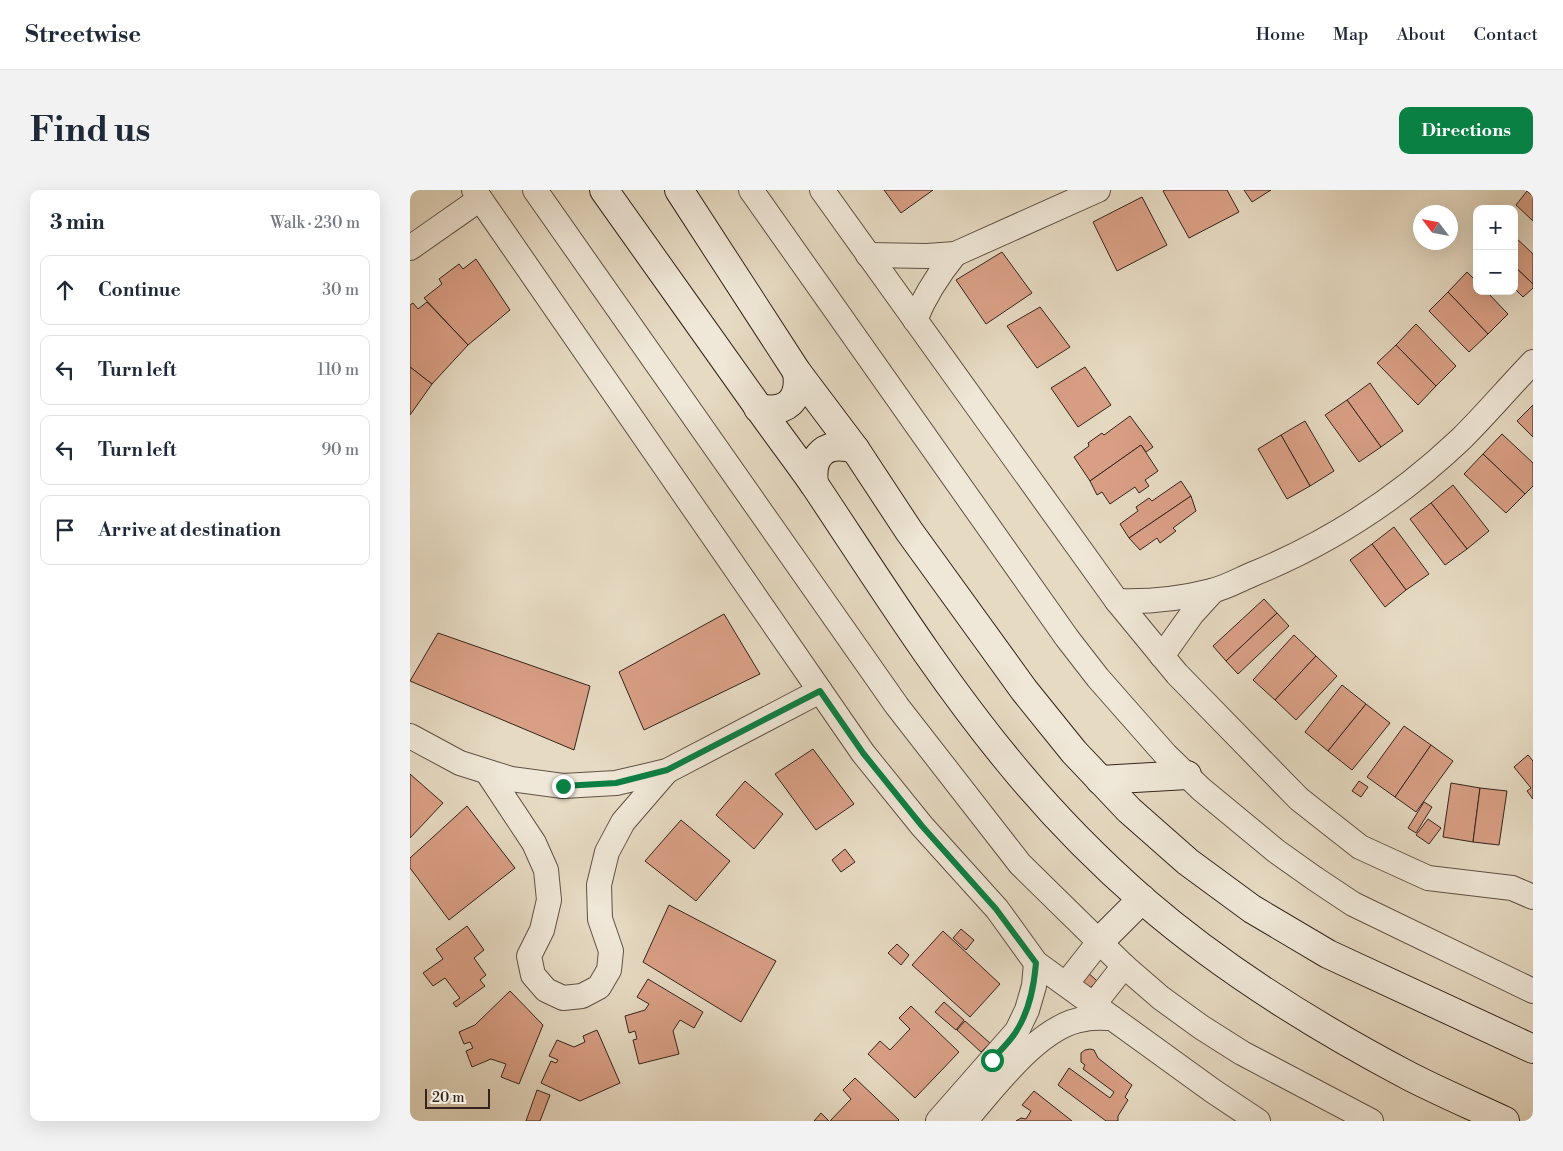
<!DOCTYPE html>
<meta charset="utf-8">
<style>
body{margin:0;font-family:"Libre Bodoni",serif;background:#f2f2f3;color:#1f2937}
.controls{position:absolute;right:15px;top:15px;display:grid;overflow:hidden;border-radius:10px;box-shadow:0 5px 20px #0002}
.controls button{width:45px;height:45px;display:grid;place-items:center;padding:0;border:0;border-bottom:1px solid #e0e1e3;background:#fff;color:#1f2937;font:25px sans-serif}
.compass{position:absolute;left:1003px;top:15px;width:45px;height:45px;border-radius:50%;background:#fff;box-shadow:0 5px 20px #0002;rotate:302deg}
.scale{position:absolute;left:15px;bottom:12px;width:65px;box-sizing:border-box;padding-left:5px;border:2px solid #34241d;border-top:0;font-size:14px;line-height:18px;white-space:nowrap;color:#34241d;-webkit-text-stroke:4px #efe7d7;paint-order:stroke}
.stop{position:absolute;width:15px;height:15px;margin:-11px;border:4px solid #0b8043;border-radius:50%;background:#fff}
.stop.end{background:#0b8043;border-color:#fff;box-shadow:0 1px 5px #0008}
.list{margin:0;padding:0;list-style:none}
h2{display:flex;justify-content:space-between;align-items:center;height:65px;margin:0;padding:0 20px;font-size:21px}
h2 small{font-size:16px;font-weight:400;color:#747a83}
.list li{display:grid;grid-template-columns:32px 1fr auto;gap:15px;align-items:center;box-sizing:border-box;height:70px;margin:0 10px 10px;padding:0 10px;border:1px solid #e0e1e3;border-radius:10px}
.list b{display:block;font-size:19px;white-space:nowrap}
.list em{font-size:16px;font-style:normal;color:#747a83}
.icon{flex:none;width:28px;height:28px;fill:none;stroke:currentColor;stroke-width:2;stroke-linecap:round;stroke-linejoin:round}
.map{position:relative;flex:none;width:1123px;height:931px;overflow:hidden;border-radius:10px}
header{display:flex;align-items:center;gap:30px;box-sizing:border-box;height:70px;padding:0 25px;background:#fff;border-bottom:1px solid #e0e1e3}
header strong{font-size:24px}
nav{display:flex;gap:28px;margin-inline-start:auto;font-size:18px}
.intro{display:flex;align-items:center;justify-content:space-between;box-sizing:border-box;height:120px;padding:0 30px}
h1{margin:0;font-size:35px}
.button{padding:12px 22px;border-radius:10px;background:#0b8043;color:#fff;font-size:18px;font-weight:700}
main{display:flex;gap:30px;padding:0 30px}
aside{flex:1;background:#fff;border-radius:10px;box-shadow:0 5px 20px #0002}
.map>svg:first-child{display:block}
.building{fill:#d99f85;stroke:#34241d}
.lines{fill:none;stroke-linecap:round;stroke-linejoin:round}
.street-casing{stroke:#605246;stroke-width:26}
.secondary-casing{stroke:#34241d;stroke-width:30}
.street{stroke:#efe7d7;stroke-width:24}
.secondary{stroke:#efe7d7;stroke-width:28}
.route{stroke:#0b8043;stroke-width:6}
</style>
<header>
<strong>Streetwise</strong>
<nav><a>Home</a><a>Map</a><a>About</a><a>Contact</a></nav>
</header>
<div class="intro"><h1>Find us</h1><a class="button">Directions</a></div>
<main>
<aside>
<h2>3 min<small>Walk · 230 m</small></h2>
<ul class="list">
<li><svg class="icon" aria-label="ahead" viewBox="0 0 24 24"><path d="M12 20V5M6 11l6-6 6 6"/></svg><div><b>Continue</b></div><em>30 m</em></li>
<li><svg class="icon" aria-label="left" viewBox="0 0 24 24"><path d="M17 20v-9H6M10 6l-5 5 5 5"/></svg><div><b>Turn left</b></div><em>110 m</em></li>
<li><svg class="icon" aria-label="left" viewBox="0 0 24 24"><path d="M17 20v-9H6M10 6l-5 5 5 5"/></svg><div><b>Turn left</b></div><em>90 m</em></li>
<li><svg class="icon" aria-label="arrive" viewBox="0 0 24 24"><path d="M6 21V4h12l-3 4 3 4H6"/></svg><div><b>Arrive at destination</b></div></li>
</ul>
</aside>
<div class="map">
<svg width="1123" height="931" viewBox="0 0 1123 931">
<rect width="100%" height="100%" fill="#e6dac2"/>
<filter id="stains"><feTurbulence type="fractalNoise" baseFrequency=".004" numOctaves="4"/><feColorMatrix values="0 0 0 0 .2 0 0 0 0 .09 0 0 0 0 .02 0 0 0 .5 -.17"/></filter>
<radialGradient id="worn" r=".72"><stop offset=".6" stop-color="#630" stop-opacity="0"/><stop offset="1" stop-color="#630" stop-opacity=".3"/></radialGradient>
<!-- building -->
<g class="building">
<polygon points="474,0 523,0 491,23"/>
<polygon points="755,0 817,0 829,22 779,48 753,1"/>
<polygon points="834,0 861,0 842,12"/>
<polygon points="1117,1 1123,6 1123,31 1106,15"/>
<polygon points="732,7 757,55 707,81 683,32"/>
<polygon points="1104,46 1123,64 1123,94 1104,76"/>
<polygon points="592,62 622,103 576,134 546,90"/>
<polygon points="66,69 100,120 58,155 14,108 32,94 29,89 49,74 53,79"/>
<polygon points="1104,76 1123,94 1123,98 1113,107 1104,98"/>
<polygon points="1057,82 1067,92 1067,101 1076,101 1098,124 1078,144 1038,102"/>
<polygon points="1038,102 1078,144 1059,162 1019,121"/>
<polygon points="17,112 58,155 22,194 0,177 0,115 3,113 8,119"/>
<polygon points="630,117 660,157 627,178 597,136"/>
<polygon points="1006,134 1046,176 1026,196 986,155"/>
<polygon points="986,155 1026,196 1008,215 967,173"/>
<polygon points="0,177 22,194 0,225"/>
<polygon points="675,177 701,215 668,237 641,198"/>
<polygon points="960,193 993,241 971,257 937,210"/>
<polygon points="937,210 971,257 949,272 915,225"/>
<polygon points="1123,215 1123,247 1107,231"/>
<polygon points="720,226 743,257 736,262 731,255 680,291 664,267 679,256 678,253 692,243 694,245"/>
<polygon points="895,231 924,281 900,296 871,245"/>
<polygon points="1092,244 1123,273 1123,296 1115,304 1073,264"/>
<polygon points="871,245 900,296 877,309 848,259"/>
<polygon points="731,255 748,281 735,290 739,296 729,303 725,297 700,314 692,302 687,305 680,291"/>
<polygon points="1073,264 1115,304 1096,323 1054,284"/>
<polygon points="771,291 781,306 719,348 710,334 728,321 726,317 739,308 742,311"/>
<polygon points="1043,295 1079,341 1057,359 1021,313"/>
<polygon points="781,306 786,321 763,338 766,341 750,353 747,348 730,360 719,348"/>
<polygon points="1021,313 1057,359 1035,375 1000,329"/>
<polygon points="984,337 1019,384 996,400 962,354"/>
<polygon points="962,354 996,400 975,417 940,370"/>
<polygon points="854,409 867,423 816,471 803,456"/>
<polygon points="867,423 879,436 828,484 816,471"/>
<polygon points="314,424 350,484 234,540 209,482"/>
<polygon points="28,443 180,496 164,560 0,491"/>
<polygon points="884,445 906,466 865,510 843,490"/>
<polygon points="906,466 927,486 886,530 865,510"/>
<polygon points="932,495 956,514 918,561 895,542"/>
<polygon points="956,514 980,533 942,580 918,561"/>
<polygon points="994,536 1021,555 985,607 957,587"/>
<polygon points="1021,555 1043,571 1006,622 985,607"/>
<polygon points="403,559 444,614 406,640 365,584"/>
<polygon points="1118,565 1123,571 1123,609 1117,601 1121,598 1104,577"/>
<polygon points="0,584 33,613 0,648"/>
<polygon points="335,591 373,624 344,659 306,625"/>
<polygon points="949,591 958,597 951,607 942,601"/>
<polygon points="1041,593 1070,598 1063,652 1033,647"/>
<polygon points="1070,598 1097,601 1089,655 1063,652"/>
<polygon points="1014,612 1022,617 1006,643 998,638"/>
<polygon points="57,616 105,678 39,730 0,678 0,668"/>
<polygon points="1018,629 1031,638 1019,654 1006,645"/>
<polygon points="271,630 320,671 286,711 235,671"/>
<polygon points="435,659 445,672 431,682 422,670"/>
<polygon points="259,715 366,771 331,832 233,772"/>
<polygon points="57,736 74,760 64,768 76,785 70,790 75,796 46,817 43,813 50,808 35,788 23,796 13,783 33,769 26,759"/>
<polygon points="551,739 564,750 556,760 543,748"/>
<polygon points="533,741 590,794 560,827 502,775"/>
<polygon points="487,754 499,765 491,775 478,763"/>
<polygon points="672,777 687,791 677,801 663,788"/>
<polygon points="238,789 293,822 284,838 270,830 263,841 269,864 229,874 223,850 227,849 225,841 219,843 215,826 235,820 239,814 227,807"/>
<polygon points="100,801 133,835 109,894 91,887 96,874 81,869 62,877 56,861 63,858 60,852 54,854 49,842 65,835"/>
<polygon points="534,812 554,830 546,840 525,822"/>
<polygon points="501,816 549,862 505,908 458,864 470,851 480,860 500,839 489,828"/>
<polygon points="555,831 580,853 571,862 547,840"/>
<polygon points="187,840 210,893 170,911 131,893 141,871 146,873 148,870 139,866 147,850 164,857 175,852 173,846"/>
<polygon points="680,859 684,860 688,868 722,895 715,907 718,910 708,926 708,931 696,931 648,895 659,878 700,908 704,902 673,879 675,875 671,872 671,863 675,860"/>
<polygon points="445,888 489,930 488,931 420,931 441,909 433,900"/>
<polygon points="127,900 140,905 130,931 116,931"/>
<polygon points="624,901 662,931 606,931 611,928 616,929 621,921 612,915"/>
<polygon points="411,923 419,931 404,931"/>
</g>
<g class="lines">
<defs>
<g id="street">
<polyline points="64,0 453,563 512,636 587,719 626,773 803,901 848,931"/>
<polyline points="125,0 487,516 610,674 714,776 751,808 791,837 832,863 961,931"/>
<polyline points="341,0 657,448 688,488 755,564 791,599 866,661 904,688 943,714 1123,801"/>
<polyline points="412,0 707,411 767,484 889,609 950,657 1018,688 1102,698 1123,707"/>
<polyline points="0,58 70,9"/>
<polyline points="458,65 517,66 545,64 688,0"/>
<path d="M 505,130 C 515,105 528,85 545,64"/>
<path d="M 707,411 C 739,412 770,409 801,401 C 815,398 829,390 843,384 C 919,353 991,306 1051,249 C 1076,224 1099,197 1123,172"/>
<polyline points="752,466 782,424 803,401"/>
<polyline points="0,546 50,573 101,589 153,596 206,593 257,581 410,501"/>
<polyline points="77,582 124,653 136,680 139,710 132,740 119,766 123,785 136,800 153,808 172,806 189,797 199,780 201,761 190,729 189,695 197,662 213,632 257,581"/>
<polyline points="656,794 689,752"/>
<polyline points="684,814 714,776"/>
<polyline points="528,931 607,841 617,820 624,796 626,773"/>
<path d="M 555,931 C 584,898 630,834 675,829 C 684,827 694,828 702,828"/>
</g>
<g id="secondary">
<path d="M 194,0 C 244,70 294,141 344,211 C 364,240 386,268 406,297 C 468,390 528,486 600,573 C 640,622 686,669 734,711 C 814,780 906,837 999,886 C 1030,902 1063,916 1095,931"/>
<polyline points="269,0 387,182 445,259 499,341 614,500 664,562 719,620 778,672 842,719 918,764 1123,859"/>
<path d="M 348,218 C 377,224 391,210 387,182"/>
<path d="M 404,294 C 400,264 416,251 445,259"/>
<polyline points="690,590 777,585"/>
<polyline points="689,752 732,709"/>
</g>
</defs>
<!-- street casing -->
<use href="#street" class="street-casing"/>
<!-- secondary casing -->
<use href="#secondary" class="secondary-casing"/>
<!-- street -->
<use href="#street" class="street"/>
<!-- secondary -->
<use href="#secondary" class="secondary"/>
</g>
<g class="lines">
<!-- route -->
<path class="route" d="M 153,596 L 206,593 L 257,580 L 410,501 L 453,563 L 512,636 L 586,719 L 626,773 C 624,796 620,819 607,840 C 601,851 590,860 582,870"/>
</g>
<rect width="100%" height="100%" filter="url(#stains)"/>
<rect width="100%" height="100%" fill="url(#worn)"/>
</svg>
<div class="controls">
<button>+</button>
<button>−</button>
</div>
<svg class="compass" viewBox="-18 -18 36 36"><path d="M0-13l5 13h-10z" fill="#e53935"/><path d="M0 13l5-13h-10z" fill="#747a83"/></svg>
<div class="scale">20 m</div>
<div class="stop" style="left:582px;top:870px"></div>
<div class="stop end" style="left:153px;top:596px"></div>
</div>
</main>
